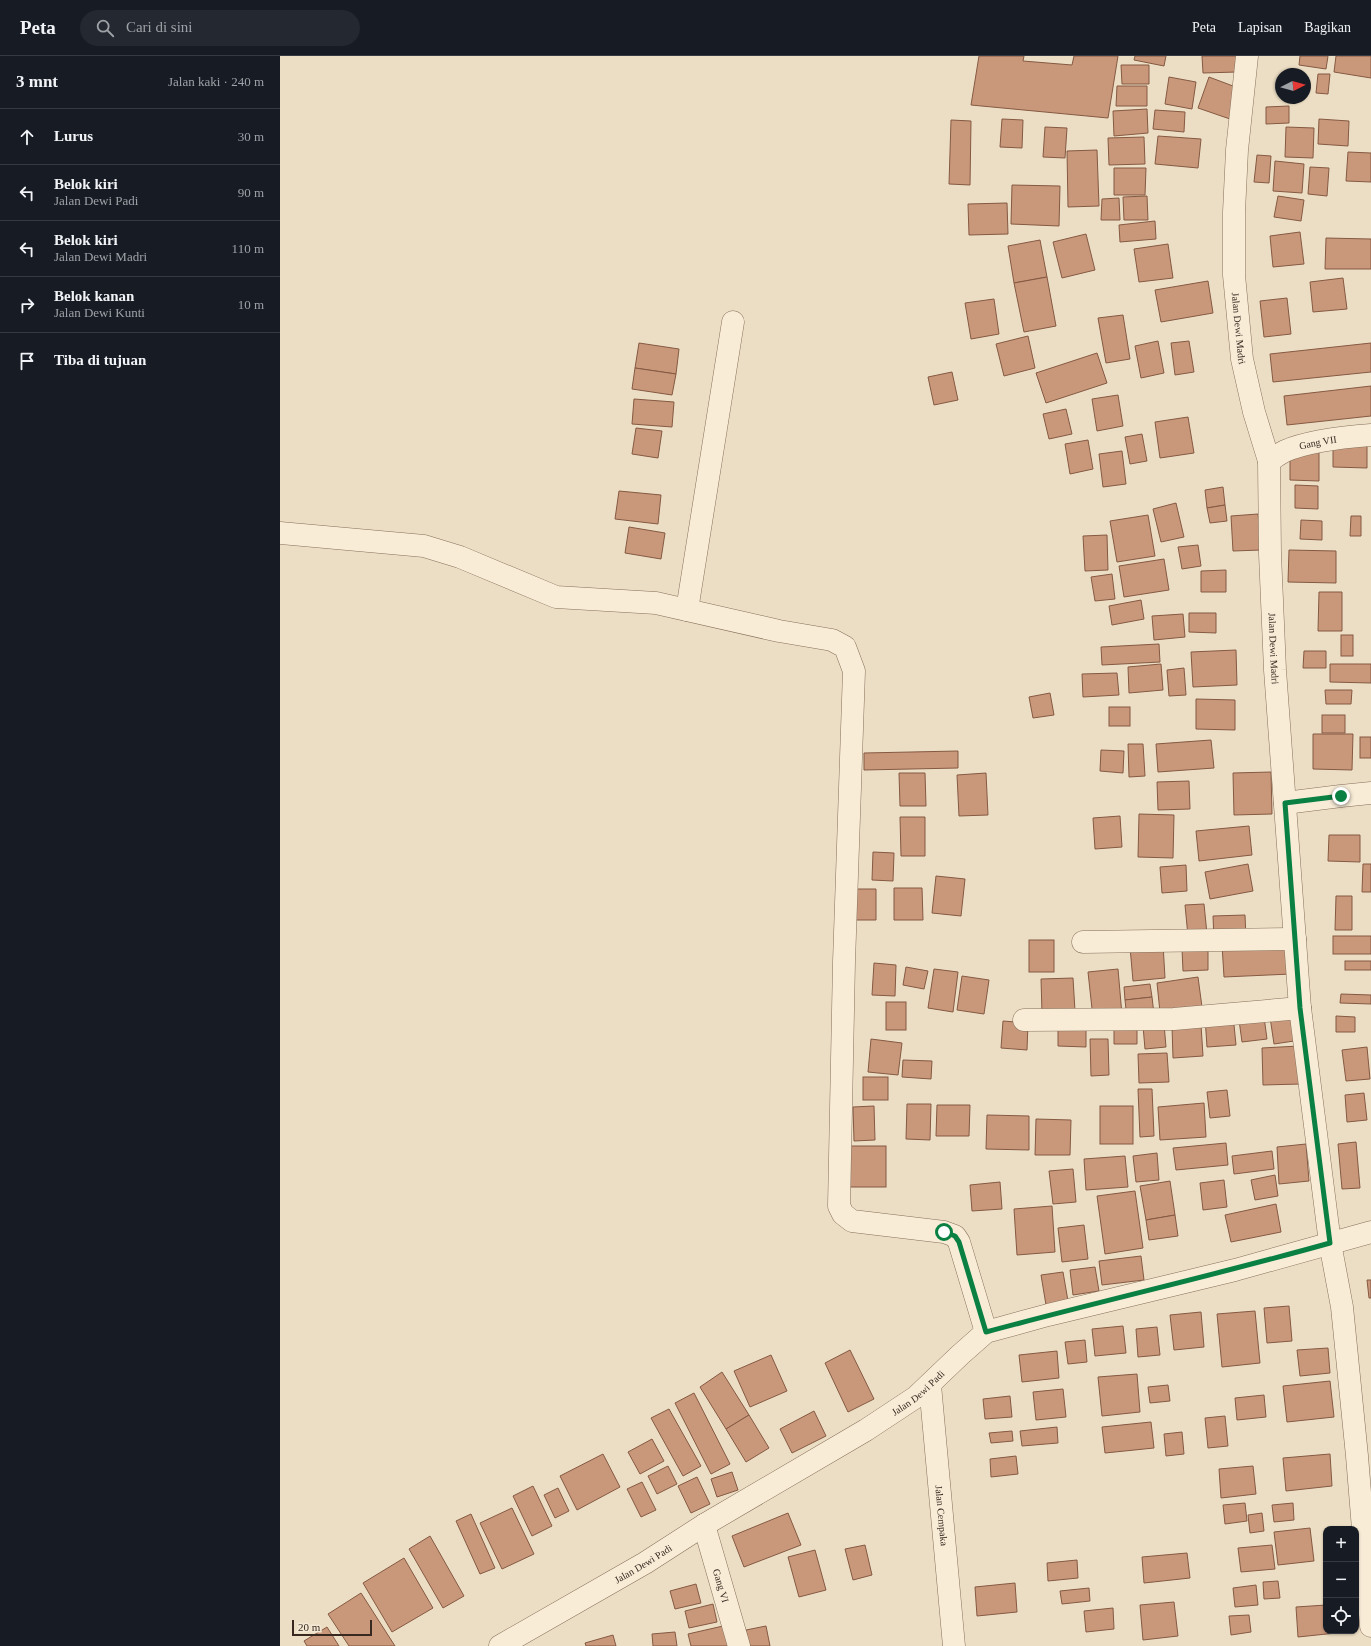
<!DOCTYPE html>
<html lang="id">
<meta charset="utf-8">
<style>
body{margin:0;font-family:"Times New Roman",serif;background:#242831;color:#f1f3f6}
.controls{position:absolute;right:12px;bottom:12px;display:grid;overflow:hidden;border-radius:8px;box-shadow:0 1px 3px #0004}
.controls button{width:36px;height:36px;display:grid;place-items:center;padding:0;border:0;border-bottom:1px solid #363941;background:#171b24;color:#f1f3f6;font:20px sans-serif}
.compass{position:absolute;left:995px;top:12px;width:36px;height:36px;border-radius:50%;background:#171b24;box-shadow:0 1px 3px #0004;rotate:84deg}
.scale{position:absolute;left:12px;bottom:10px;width:80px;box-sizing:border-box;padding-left:4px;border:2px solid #37291f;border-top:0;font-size:11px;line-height:14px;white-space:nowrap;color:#37291f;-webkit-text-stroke:3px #f4e9d4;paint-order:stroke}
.stop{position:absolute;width:12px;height:12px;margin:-9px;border:3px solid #0b8043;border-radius:50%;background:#fff}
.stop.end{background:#0b8043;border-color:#fff;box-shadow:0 1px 4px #0008}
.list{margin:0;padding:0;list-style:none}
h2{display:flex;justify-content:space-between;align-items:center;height:52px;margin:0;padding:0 16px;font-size:17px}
h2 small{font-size:13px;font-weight:400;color:#9ea1a6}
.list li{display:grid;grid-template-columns:26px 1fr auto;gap:12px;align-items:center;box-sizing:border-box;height:56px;padding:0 16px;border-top:1px solid #363941}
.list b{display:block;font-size:15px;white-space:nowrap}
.list p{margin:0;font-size:13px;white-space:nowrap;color:#9ea1a6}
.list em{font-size:13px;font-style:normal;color:#9ea1a6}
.icon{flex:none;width:22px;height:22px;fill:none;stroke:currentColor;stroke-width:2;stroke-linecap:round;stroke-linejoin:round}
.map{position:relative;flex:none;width:1091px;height:1590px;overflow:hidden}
header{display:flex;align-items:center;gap:24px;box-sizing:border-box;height:56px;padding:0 20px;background:#171b24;border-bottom:1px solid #363941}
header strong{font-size:19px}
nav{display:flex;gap:22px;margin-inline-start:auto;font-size:14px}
.search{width:280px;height:36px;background:#242831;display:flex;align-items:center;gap:10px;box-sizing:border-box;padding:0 14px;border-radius:22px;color:#9ea1a6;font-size:15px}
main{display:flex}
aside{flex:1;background:#171b24}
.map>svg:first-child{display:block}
.building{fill:#c9987b;stroke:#855942}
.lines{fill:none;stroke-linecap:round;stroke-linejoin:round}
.minor-casing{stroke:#86705b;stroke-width:23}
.minor{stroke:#f8ecd7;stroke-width:22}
.route{stroke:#0b8043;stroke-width:5}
.labels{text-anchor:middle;stroke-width:3;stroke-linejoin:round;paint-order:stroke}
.street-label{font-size:10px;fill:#37291f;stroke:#f4e9d4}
</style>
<header>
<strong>Peta</strong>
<div class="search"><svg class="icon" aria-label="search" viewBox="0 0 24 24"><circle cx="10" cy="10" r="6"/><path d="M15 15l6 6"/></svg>Cari di sini</div>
<nav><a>Peta</a><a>Lapisan</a><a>Bagikan</a></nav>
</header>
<main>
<aside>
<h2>3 mnt<small>Jalan kaki · 240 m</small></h2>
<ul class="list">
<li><svg class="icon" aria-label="ahead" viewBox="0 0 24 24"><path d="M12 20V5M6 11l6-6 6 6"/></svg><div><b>Lurus</b></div><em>30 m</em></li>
<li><svg class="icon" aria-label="left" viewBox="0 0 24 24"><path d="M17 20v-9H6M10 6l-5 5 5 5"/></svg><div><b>Belok kiri</b><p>Jalan Dewi Padi</p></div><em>90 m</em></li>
<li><svg class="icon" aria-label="left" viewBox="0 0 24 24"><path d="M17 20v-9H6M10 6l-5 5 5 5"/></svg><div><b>Belok kiri</b><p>Jalan Dewi Madri</p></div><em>110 m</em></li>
<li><svg class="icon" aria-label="right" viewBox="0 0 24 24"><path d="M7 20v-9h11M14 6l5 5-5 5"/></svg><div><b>Belok kanan</b><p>Jalan Dewi Kunti</p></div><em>10 m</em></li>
<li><svg class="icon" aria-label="arrive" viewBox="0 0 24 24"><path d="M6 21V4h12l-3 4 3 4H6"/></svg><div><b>Tiba di tujuan</b></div></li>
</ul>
</aside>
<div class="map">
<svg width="1091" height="1590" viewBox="0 0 1091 1590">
<rect width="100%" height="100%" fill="#ecdec4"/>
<!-- building -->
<g class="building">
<polygon points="699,0 744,0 743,5 792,9 794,0 838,0 828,62 691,49"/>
<polygon points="855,0 886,0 884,10 854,4"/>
<polygon points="922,0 957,0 957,16 923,17"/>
<polygon points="1020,0 1048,0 1046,13 1019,9"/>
<polygon points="1056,0 1091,0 1091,22 1054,16"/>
<polygon points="841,9 869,9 869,28 842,28"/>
<polygon points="1038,18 1050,18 1048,38 1036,37"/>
<polygon points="889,21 916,26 912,53 885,48"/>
<polygon points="929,21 961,33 950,63 918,52"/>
<polygon points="837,30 867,30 867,50 836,50"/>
<polygon points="1009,50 1009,67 986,68 986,51"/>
<polygon points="867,53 868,77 834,80 833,55"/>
<polygon points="875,54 905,56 904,76 873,73"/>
<polygon points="722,63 743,64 742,92 720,91"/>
<polygon points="1039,63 1069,65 1068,90 1038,88"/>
<polygon points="671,64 691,65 690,129 669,128"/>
<polygon points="765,71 787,72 785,102 763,101"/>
<polygon points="1006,71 1034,72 1033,102 1005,101"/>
<polygon points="878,80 921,83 918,112 875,108"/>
<polygon points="864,81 865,108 829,109 828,82"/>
<polygon points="817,94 819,150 788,151 787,95"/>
<polygon points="1068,96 1091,97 1091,126 1066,125"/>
<polygon points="977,99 991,100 989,127 974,126"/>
<polygon points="995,105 1024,108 1022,137 993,135"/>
<polygon points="1030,111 1049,112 1047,140 1028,138"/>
<polygon points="834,112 866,112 865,139 834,139"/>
<polygon points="732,129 780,130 779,170 731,168"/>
<polygon points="867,140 868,164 844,164 843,141"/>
<polygon points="998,140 1024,144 1021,165 994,161"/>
<polygon points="839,142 840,164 821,164 822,143"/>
<polygon points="727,147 728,178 689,179 688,148"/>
<polygon points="875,165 876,183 840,186 839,169"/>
<polygon points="1020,176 1024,208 993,211 990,180"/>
<polygon points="806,178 815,214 782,222 773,186"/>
<polygon points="1046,182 1091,183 1091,213 1045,213"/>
<polygon points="760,184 767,221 734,227 728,190"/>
<polygon points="888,188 893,222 859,226 854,193"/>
<polygon points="767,221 776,270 744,276 734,227"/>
<polygon points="1063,222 1067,253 1033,256 1030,226"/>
<polygon points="928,225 933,257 881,266 875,234"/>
<polygon points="1007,242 1011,278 984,281 980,245"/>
<polygon points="714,243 719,278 691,283 685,247"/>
<polygon points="843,259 850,303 826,307 818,262"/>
<polygon points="748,280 755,312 724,320 716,288"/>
<polygon points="878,285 884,317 861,322 855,290"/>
<polygon points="909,285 914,316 895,319 891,287"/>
<polygon points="359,287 399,293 396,318 355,312"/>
<polygon points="1091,287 1091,316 993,326 990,298"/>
<polygon points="817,297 827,327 766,347 756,317"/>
<polygon points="355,312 396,318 392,339 352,333"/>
<polygon points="672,316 678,344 654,349 648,321"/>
<polygon points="1091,330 1091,360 1007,369 1004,340"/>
<polygon points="838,339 843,370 817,375 812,343"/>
<polygon points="354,343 394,346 392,371 352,368"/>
<polygon points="786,353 792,378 769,383 763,358"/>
<polygon points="908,361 914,397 880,402 875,366"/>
<polygon points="356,372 382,375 378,402 352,398"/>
<polygon points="862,378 867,405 850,408 845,381"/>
<polygon points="808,384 813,413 790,418 785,388"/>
<polygon points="1053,386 1087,386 1087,412 1053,411"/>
<polygon points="842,395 846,428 823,431 819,398"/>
<polygon points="1010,395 1039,395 1039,425 1010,424"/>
<polygon points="1015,429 1038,430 1038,453 1015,452"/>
<polygon points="943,431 945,449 927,452 925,434"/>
<polygon points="339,435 381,439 378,468 335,463"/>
<polygon points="896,447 904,481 881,486 873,453"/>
<polygon points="945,449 947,465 930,467 927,452"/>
<polygon points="978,458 981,494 953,495 951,460"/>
<polygon points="868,459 875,500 837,506 830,465"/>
<polygon points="1071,460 1081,460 1081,480 1070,480"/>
<polygon points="1021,464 1042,465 1042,484 1020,483"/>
<polygon points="349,471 385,477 381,503 345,497"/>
<polygon points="827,479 828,514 805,515 803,480"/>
<polygon points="918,489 921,510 902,513 898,491"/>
<polygon points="1009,494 1056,495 1056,527 1008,526"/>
<polygon points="884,503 889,534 844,541 839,510"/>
<polygon points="946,514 946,536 921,536 921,515"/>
<polygon points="832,518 835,543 815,545 811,521"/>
<polygon points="1039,536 1062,536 1062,575 1038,575"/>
<polygon points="861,544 864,563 832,569 829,550"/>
<polygon points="909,557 936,557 936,577 909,576"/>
<polygon points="903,558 905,581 874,584 872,560"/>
<rect x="1061" y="579" width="12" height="21"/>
<polygon points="879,588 880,606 822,609 821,591"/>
<polygon points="956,594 957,629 913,631 911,596"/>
<polygon points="1024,595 1046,595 1046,612 1023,612"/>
<polygon points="881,608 883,634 849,637 848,611"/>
<polygon points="1050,608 1091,608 1091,627 1050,626"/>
<polygon points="904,612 906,639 889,640 887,614"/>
<polygon points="837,617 839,639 803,641 802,618"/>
<polygon points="1045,634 1072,634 1071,648 1046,648"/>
<polygon points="770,637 774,659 753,662 749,641"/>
<polygon points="916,643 955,644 955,674 916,673"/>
<rect x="829" y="651" width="21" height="19"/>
<rect x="1042" y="659" width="23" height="18"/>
<polygon points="1033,678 1073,678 1072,714 1033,713"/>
<rect x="1080" y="681" width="11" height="21"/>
<polygon points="931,684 934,712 878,716 876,688"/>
<polygon points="848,688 863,688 865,720 849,721"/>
<polygon points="821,694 844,695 843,717 820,715"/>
<polygon points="678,695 678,712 584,714 584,697"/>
<polygon points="991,716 992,758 954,759 953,717"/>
<polygon points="619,717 645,717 646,750 620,750"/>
<polygon points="706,717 708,759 679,760 677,719"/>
<polygon points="909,725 910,753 878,754 877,726"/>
<polygon points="859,758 894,759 893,802 858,801"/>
<polygon points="840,760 842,791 815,793 813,762"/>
<polygon points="620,761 645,761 645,800 621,800"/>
<polygon points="969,770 972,799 919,805 916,775"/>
<polygon points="1049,779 1080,779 1080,806 1048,805"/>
<polygon points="593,796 614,797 613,825 592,824"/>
<polygon points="968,808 973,835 930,843 925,816"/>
<polygon points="1083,808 1091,808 1091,836 1082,836"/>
<polygon points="906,809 907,835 882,837 880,811"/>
<polygon points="656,820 685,823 681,860 652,857"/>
<polygon points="614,832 642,832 643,864 614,864"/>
<polygon points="575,833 596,833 596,864 574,864"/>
<polygon points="1056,840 1072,840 1072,874 1055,874"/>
<polygon points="924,848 927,878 908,880 905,849"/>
<polygon points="965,859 966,883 934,884 933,860"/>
<rect x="1053" y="880" width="38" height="18"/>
<rect x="749" y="884" width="25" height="32"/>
<polygon points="1009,885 1011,918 944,921 942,889"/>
<polygon points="883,888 885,922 853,925 850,891"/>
<polygon points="928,892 928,914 903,915 902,893"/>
<rect x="1065" y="905" width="26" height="9"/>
<polygon points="594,907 616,909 615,940 592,939"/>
<polygon points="626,911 648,915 644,933 623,929"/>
<polygon points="654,913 678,916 673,956 648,952"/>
<polygon points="838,913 842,959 813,962 808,916"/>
<polygon points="682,920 709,924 704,958 677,954"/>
<polygon points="918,921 922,951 880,956 877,927"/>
<polygon points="793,922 795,955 762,957 761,923"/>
<polygon points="870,928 872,941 845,944 844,931"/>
<polygon points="1061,938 1091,939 1091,948 1060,947"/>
<polygon points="872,941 874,958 847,962 845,944"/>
<rect x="606" y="946" width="20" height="28"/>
<polygon points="1010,958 1014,985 994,988 990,961"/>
<polygon points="953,959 956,989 927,991 925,961"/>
<polygon points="1056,960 1075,961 1075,976 1056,976"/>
<polygon points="984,961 987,983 962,986 959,964"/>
<polygon points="723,965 748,967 747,994 721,992"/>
<polygon points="884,968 886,991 865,993 863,970"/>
<polygon points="921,969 923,1000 893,1002 892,971"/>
<polygon points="834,970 857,971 857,988 834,988"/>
<polygon points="778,972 806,972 806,991 778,990"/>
<polygon points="591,983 622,987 618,1019 588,1016"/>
<polygon points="810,983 828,983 829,1019 811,1020"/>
<polygon points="1019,990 1021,1028 983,1029 982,992"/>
<polygon points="1087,991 1090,1023 1066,1025 1062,994"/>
<polygon points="887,997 889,1026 859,1027 858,998"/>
<polygon points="623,1004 652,1005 651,1023 622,1021"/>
<rect x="583" y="1021" width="25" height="23"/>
<polygon points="858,1033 872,1033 874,1080 860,1081"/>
<polygon points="947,1034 950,1060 930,1062 927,1036"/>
<polygon points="1084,1037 1087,1064 1067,1066 1065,1039"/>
<polygon points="924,1047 926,1081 880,1084 878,1051"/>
<polygon points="627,1048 651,1048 650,1084 626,1083"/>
<polygon points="657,1049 690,1049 689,1080 656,1080"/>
<polygon points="594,1050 595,1084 574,1085 573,1051"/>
<rect x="820" y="1050" width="33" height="38"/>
<polygon points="707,1059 749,1060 749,1094 706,1093"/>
<polygon points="756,1063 791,1064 790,1099 755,1099"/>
<polygon points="1076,1086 1080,1132 1062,1133 1058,1088"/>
<polygon points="946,1087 948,1109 896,1114 893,1092"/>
<polygon points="1026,1088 1029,1125 999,1128 997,1091"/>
<rect x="568" y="1090" width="38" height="41"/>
<polygon points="992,1095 994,1113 954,1118 952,1100"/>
<polygon points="877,1097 879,1124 856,1126 853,1100"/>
<polygon points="845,1100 848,1131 806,1134 804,1103"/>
<polygon points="793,1113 796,1146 773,1148 769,1115"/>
<polygon points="995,1119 998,1140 975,1144 971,1124"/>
<polygon points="944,1124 947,1151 923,1154 920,1127"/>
<polygon points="890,1125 895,1159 866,1164 860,1130"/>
<polygon points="720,1126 722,1153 692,1155 690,1129"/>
<polygon points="855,1135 863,1192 825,1198 817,1140"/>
<polygon points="996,1148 1001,1176 951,1186 945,1159"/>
<polygon points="772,1150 775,1196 737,1199 734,1153"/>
<polygon points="895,1159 898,1180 869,1184 866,1164"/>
<polygon points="804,1169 808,1203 782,1206 778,1172"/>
<polygon points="861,1200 864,1224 822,1229 819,1205"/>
<polygon points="815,1211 819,1235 793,1239 790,1214"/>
<polygon points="783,1216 788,1245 766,1249 761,1219"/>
<polygon points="1087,1224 1091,1224 1091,1242 1089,1242"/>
<polygon points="1009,1250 1012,1285 987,1287 984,1252"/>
<polygon points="975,1255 980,1307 942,1311 937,1258"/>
<polygon points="921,1256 924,1291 894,1294 890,1259"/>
<polygon points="843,1270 846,1297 815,1300 812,1273"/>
<polygon points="877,1271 880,1299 858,1301 856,1273"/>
<polygon points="805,1284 807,1306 788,1308 785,1286"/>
<polygon points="1048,1292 1050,1317 1020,1320 1017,1294"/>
<polygon points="570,1294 594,1343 568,1356 545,1307"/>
<polygon points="777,1295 779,1322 742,1326 739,1299"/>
<polygon points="491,1299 507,1335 470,1351 454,1315"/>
<polygon points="442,1316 469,1359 446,1373 420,1331"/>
<polygon points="857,1318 860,1356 822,1360 818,1321"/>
<polygon points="1050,1325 1054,1361 1007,1366 1003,1330"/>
<polygon points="888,1329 890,1345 870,1347 868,1331"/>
<polygon points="783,1333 786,1361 756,1364 753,1336"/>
<polygon points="414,1337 450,1408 431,1418 395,1347"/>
<polygon points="984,1339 986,1361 957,1364 955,1342"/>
<polygon points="730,1340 732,1361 705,1363 703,1343"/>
<polygon points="389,1353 421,1410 403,1420 371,1362"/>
<polygon points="534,1355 546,1380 512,1397 500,1373"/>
<polygon points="469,1359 489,1392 466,1406 446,1373"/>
<polygon points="945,1360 948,1390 928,1392 925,1362"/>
<polygon points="871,1366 874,1392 825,1397 822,1371"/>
<polygon points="777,1371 778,1387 742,1390 740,1375"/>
<polygon points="732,1375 733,1385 711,1387 709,1377"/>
<polygon points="902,1376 904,1398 886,1400 884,1378"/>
<polygon points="372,1383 384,1405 360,1418 348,1396"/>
<polygon points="323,1398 340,1431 297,1454 280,1420"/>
<polygon points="1050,1398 1052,1430 1006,1435 1003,1402"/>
<polygon points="736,1400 738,1418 711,1421 710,1403"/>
<polygon points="388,1410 397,1428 377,1438 368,1420"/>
<polygon points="973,1410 976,1438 941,1442 939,1413"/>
<polygon points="452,1416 458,1434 437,1441 431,1423"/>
<polygon points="417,1421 430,1448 411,1457 398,1430"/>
<polygon points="362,1426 376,1454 361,1461 347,1433"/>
<polygon points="253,1430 272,1470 252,1480 233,1440"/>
<polygon points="278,1432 289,1455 275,1462 264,1439"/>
<polygon points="965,1447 967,1465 945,1468 943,1449"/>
<polygon points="1013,1447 1014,1464 994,1466 992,1449"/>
<polygon points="232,1452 254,1498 222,1513 200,1467"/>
<polygon points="508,1457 521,1489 464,1511 452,1480"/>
<polygon points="982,1457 984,1475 970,1477 968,1459"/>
<polygon points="191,1458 215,1512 200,1518 176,1465"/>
<polygon points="1030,1472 1034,1505 998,1509 994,1476"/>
<polygon points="150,1480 184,1540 163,1552 129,1493"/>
<polygon points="585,1489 592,1519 573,1524 565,1493"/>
<polygon points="992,1489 995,1513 961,1516 958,1492"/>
<polygon points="535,1494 546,1534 519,1541 508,1501"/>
<polygon points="907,1497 910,1522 864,1527 862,1501"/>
<polygon points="124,1502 153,1552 112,1576 83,1527"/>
<polygon points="797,1504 798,1522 768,1525 767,1507"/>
<polygon points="998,1525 1000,1542 984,1543 983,1526"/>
<polygon points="735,1527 737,1556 697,1560 695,1531"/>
<polygon points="416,1528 421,1547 395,1553 390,1535"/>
<polygon points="976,1529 978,1549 955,1551 953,1532"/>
<polygon points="809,1532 810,1545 782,1548 780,1535"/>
<polygon points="81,1537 115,1590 69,1590 48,1558"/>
<polygon points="894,1546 898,1580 863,1584 860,1549"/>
<polygon points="433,1548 437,1566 409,1572 405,1555"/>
<polygon points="1046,1549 1046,1575 1056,1575 1056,1577 1018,1581 1016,1551"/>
<polygon points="833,1552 834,1573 806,1576 804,1555"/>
<polygon points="969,1559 971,1576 951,1579 949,1560"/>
<polygon points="443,1570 448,1590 411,1590 408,1578"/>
<polygon points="486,1570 490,1590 469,1590 466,1574"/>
<polygon points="47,1571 59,1590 27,1590 24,1585"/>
<polygon points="395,1576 397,1590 373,1590 372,1578"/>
<polygon points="333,1579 336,1590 306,1590 305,1587"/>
</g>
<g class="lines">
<defs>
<g id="minor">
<path id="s1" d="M 967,0 L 957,94 L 954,156 L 954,219 L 962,303 L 974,356 L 989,405 L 990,498 L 995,614 L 1020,952 L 1050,1187 L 1062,1251 L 1077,1400 L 1091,1570"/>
<path id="s2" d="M 989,405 C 994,402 999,398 1005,395 C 1028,385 1065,381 1091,379"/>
<polyline points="0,477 144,490 180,501 276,541 376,547 499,575 552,584 565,591 574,615 564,906 559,1150 563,1158 572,1165 664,1176 675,1180 679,1186 706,1276"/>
<polyline points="407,554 453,266"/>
<polyline points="1005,747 1061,740 1091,737"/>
<polyline points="803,886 1015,883"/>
<polyline points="744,964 894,963 1020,952"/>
<path id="s3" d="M 650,1329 L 674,1590"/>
<path id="s4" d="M 424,1469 L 459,1590"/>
<path id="s5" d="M 220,1590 L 365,1507 L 424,1469 L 586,1374 L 636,1341 L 680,1299 L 706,1276 L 768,1259 L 955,1214 L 1091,1176"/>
</g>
</defs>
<!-- minor casing -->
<use href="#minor" class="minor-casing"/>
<!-- minor -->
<use href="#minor" class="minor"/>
</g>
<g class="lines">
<!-- route -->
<path class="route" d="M 664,1176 L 675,1180 L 679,1186 L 706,1276 C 821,1245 936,1219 1050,1187 L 1020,952 L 1005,747 L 1061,740"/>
</g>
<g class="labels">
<!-- street labels -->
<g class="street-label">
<text dy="4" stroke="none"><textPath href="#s1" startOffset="273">Jalan Dewi Madri</textPath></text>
<text dy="4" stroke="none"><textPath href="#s2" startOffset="53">Gang VII</textPath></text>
<text dy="4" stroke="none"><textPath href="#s1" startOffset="597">Jalan Dewi Madri</textPath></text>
<text dy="4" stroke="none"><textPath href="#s5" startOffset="489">Jalan Dewi Padi</textPath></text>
<text dy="4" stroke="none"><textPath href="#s3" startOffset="131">Jalan Cempaka</textPath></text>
<text dy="4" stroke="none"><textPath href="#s5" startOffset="165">Jalan Dewi Padi</textPath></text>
<text dy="4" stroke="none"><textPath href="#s4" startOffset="63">Gang VI</textPath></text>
</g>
</g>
</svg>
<div class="controls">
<button>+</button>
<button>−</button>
<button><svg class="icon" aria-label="locate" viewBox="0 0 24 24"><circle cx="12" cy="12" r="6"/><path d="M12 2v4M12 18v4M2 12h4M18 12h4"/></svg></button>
</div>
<svg class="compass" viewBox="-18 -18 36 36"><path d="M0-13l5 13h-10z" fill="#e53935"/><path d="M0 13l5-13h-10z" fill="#9ea1a6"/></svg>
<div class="scale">20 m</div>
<div class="stop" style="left:664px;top:1176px"></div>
<div class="stop end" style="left:1061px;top:740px"></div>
</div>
</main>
